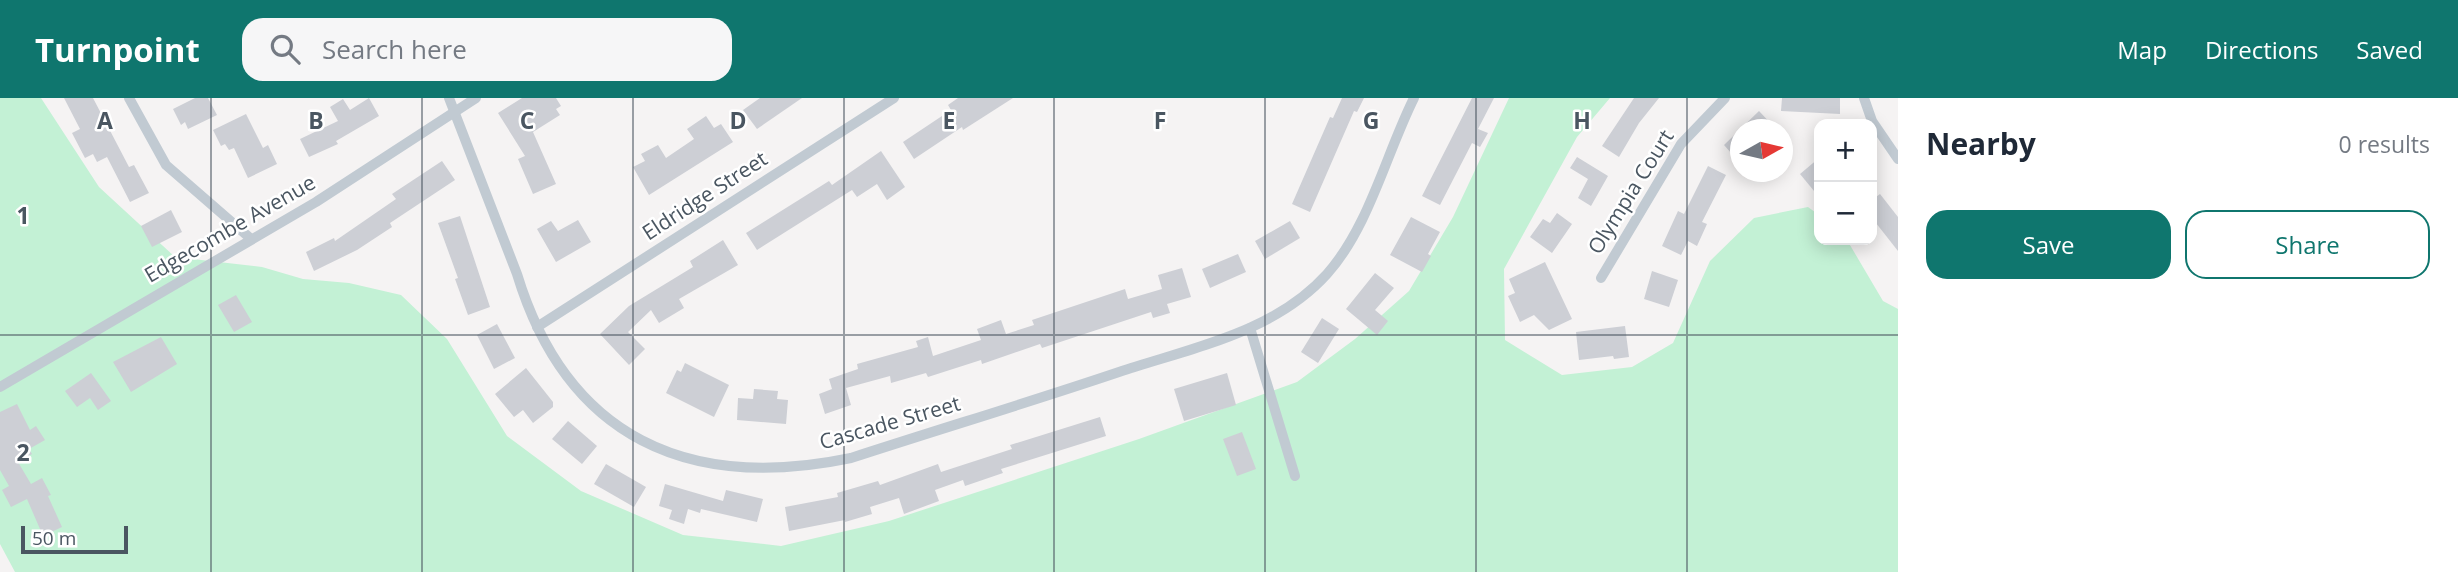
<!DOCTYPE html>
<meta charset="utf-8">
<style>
body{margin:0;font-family:"Open Sans",sans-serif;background:#f6f6f7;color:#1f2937}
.controls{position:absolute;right:21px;top:21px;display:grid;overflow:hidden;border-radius:14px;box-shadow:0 4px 18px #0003}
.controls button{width:63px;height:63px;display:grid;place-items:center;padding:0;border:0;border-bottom:2px solid #e0e1e3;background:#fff;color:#1f2937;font:35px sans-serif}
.compass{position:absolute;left:1730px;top:21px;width:63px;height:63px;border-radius:50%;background:#fff;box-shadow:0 4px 18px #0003;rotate:82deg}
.scale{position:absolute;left:21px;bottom:18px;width:107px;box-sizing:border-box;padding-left:7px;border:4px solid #4a5661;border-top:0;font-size:19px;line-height:24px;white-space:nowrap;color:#4a5661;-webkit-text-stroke:5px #fff;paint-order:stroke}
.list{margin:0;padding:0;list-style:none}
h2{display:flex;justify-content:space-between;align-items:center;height:91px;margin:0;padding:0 28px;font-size:30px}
h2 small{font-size:23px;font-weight:400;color:#747a83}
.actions{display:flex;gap:14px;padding:21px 28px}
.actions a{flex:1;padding:16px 0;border:2px solid #0f766e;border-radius:21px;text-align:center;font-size:24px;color:#0f766e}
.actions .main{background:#0f766e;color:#fff}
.icon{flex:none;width:38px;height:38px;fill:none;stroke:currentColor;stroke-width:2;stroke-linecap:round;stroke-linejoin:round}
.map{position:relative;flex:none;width:1898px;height:474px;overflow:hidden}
header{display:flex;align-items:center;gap:42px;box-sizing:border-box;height:98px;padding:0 35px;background:#0f766e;color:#fff}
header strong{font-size:33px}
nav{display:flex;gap:38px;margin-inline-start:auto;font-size:24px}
.search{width:490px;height:63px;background:#f6f6f7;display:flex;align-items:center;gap:18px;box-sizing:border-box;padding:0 24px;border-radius:21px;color:#747a83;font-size:26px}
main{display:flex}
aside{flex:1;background:#fff}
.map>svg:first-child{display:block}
.green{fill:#c3f1d5}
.building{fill:#cdcfd5}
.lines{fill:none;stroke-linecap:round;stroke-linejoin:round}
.street{stroke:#c1cad2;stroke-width:10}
.grid{fill:none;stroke:#4a5661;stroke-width:2;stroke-opacity:0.55}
.labels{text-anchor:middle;stroke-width:5;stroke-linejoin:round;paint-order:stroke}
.street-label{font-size:21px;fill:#4a5661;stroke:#fff}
.grid-label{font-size:23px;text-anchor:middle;font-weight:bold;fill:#4a5661;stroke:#fff;stroke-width:5;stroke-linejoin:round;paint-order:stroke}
</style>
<header>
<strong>Turnpoint</strong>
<div class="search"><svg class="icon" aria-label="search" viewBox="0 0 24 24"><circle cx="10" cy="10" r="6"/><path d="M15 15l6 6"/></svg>Search here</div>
<nav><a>Map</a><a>Directions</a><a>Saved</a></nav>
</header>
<main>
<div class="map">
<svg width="1898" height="474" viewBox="0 0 1898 474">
<rect width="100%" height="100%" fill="#f5f3f3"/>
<!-- green -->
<polygon class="green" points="0,0 41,0 99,89 175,159 262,169 303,181 349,185 401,197 447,241 507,338 581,393 683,437 781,448 889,423 1139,341 1297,284 1355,241 1409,193 1453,119 1509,0 1610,0 1577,39 1504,171 1505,242 1562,277 1632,269 1673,245 1710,163 1754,120 1808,109 1819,117 1819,142 1847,142 1883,203 1898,211 1898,474 15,474 0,446"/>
<!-- building -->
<g class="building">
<polygon points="64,0 93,0 129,69 134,67 149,95 130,104 107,59 97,64 93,56 85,60 72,35 80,31"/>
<polygon points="195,0 208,0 217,17 188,31 185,24 181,27 173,11"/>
<polygon points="369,0 379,18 336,43 338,46 309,59 300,41 338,23 330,9 343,1 350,12"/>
<polygon points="522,0 556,0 561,8 556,11 560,17 533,34 556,86 533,96 518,61 525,58 498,15"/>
<polygon points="760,0 802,0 757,31 743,12"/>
<polygon points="958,0 1013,0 963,32 962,29 914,61 903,44 951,12 948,7"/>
<polygon points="1342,0 1364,0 1357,14 1354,13 1310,114 1292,106 1330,19 1333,20"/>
<polygon points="1472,0 1494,0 1478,31 1488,35 1480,49 1472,45 1440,107 1422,98"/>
<polygon points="1634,0 1659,0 1639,25 1619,59 1602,48"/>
<polygon points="1782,0 1840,0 1840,16 1781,13"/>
<polygon points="1759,13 1777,32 1740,32 1740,65 1724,47"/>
<polygon points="246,16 263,50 268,47 277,66 248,80 234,50 229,52 225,46 221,48 213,32"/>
<polygon points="706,18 714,30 721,26 733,44 649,97 633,69 645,63 641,56 658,47 666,60 694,41 687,31"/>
<polygon points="881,53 905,89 887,102 877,86 857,99 852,92 757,152 746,135 829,83 832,87"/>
<polygon points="1577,59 1608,78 1591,108 1578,100 1588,81 1570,70"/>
<polygon points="1819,60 1819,99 1800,76"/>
<polygon points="442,63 455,82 390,125 392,129 357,152 314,173 306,154 334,140 335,143 396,101 392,96"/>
<polygon points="1708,68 1726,77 1702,124 1707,126 1697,148 1688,143 1681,157 1662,148 1678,113 1684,116"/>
<polygon points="1880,96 1898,119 1898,153 1872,120 1872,102"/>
<polygon points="171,112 182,134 152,149 141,128"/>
<polygon points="1557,115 1572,126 1552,155 1530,139 1543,121 1550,125"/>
<polygon points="460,118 490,209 468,217 455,181 458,180 438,125"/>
<polygon points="1411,119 1440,134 1428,156 1431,158 1422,174 1390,157"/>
<polygon points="578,122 591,144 556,164 537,131 551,123 558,133"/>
<polygon points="1290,123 1300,140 1265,161 1255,143"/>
<polygon points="723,142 738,167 679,201 684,210 659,225 651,212 628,234 645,251 629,267 600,236 629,208 693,169 690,163"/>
<polygon points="1238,156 1246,174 1210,190 1202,171"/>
<polygon points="1545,164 1572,221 1549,232 1534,217 1520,224 1508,198 1515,195 1509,181"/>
<polygon points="1182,170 1191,199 1167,206 1170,215 1153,220 1151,214 1042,250 1040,246 982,266 981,262 928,279 926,275 891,285 890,278 846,290 851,307 825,316 819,296 832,291 829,281 858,271 857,266 918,249 916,243 928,239 933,258 981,242 977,231 1001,222 1006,236 1034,227 1032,222 1125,191 1128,201 1162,191 1158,177"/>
<polygon points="1652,173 1678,182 1669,209 1644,201"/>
<polygon points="1375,175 1394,190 1375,212 1388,223 1377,237 1346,211"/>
<polygon points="236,197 252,224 234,234 218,207"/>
<polygon points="1322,220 1339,231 1318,265 1301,254"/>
<polygon points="497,226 515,260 494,271 477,237"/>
<polygon points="1625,228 1629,259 1614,261 1613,258 1579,262 1576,234"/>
<polygon points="161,239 177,266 131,294 113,264"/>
<polygon points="685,265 729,287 714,319 666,295 677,272 681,274"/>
<polygon points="526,270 553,304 553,309 533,325 523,312 514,319 495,296"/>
<polygon points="91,275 111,303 98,312 90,300 77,309 65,293"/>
<polygon points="1227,275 1236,307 1184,323 1174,291"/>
<polygon points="754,291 778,293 777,301 788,302 786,326 737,322 738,300 753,301"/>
<polygon points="17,306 30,332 36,328 45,342 29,351 32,356 18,364 31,386 42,380 51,397 48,398 62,429 43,438 27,401 11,409 2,392 9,388 0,372 0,314"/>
<polygon points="1100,319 1106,338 1001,371 1003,375 965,388 963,382 935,392 939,403 904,416 899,400 870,409 872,416 845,424 845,422 789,433 785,409 838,399 837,395 878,383 880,387 938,366 941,374 1012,351 1010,347"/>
<polygon points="568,323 597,348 582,366 552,341"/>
<polygon points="1242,334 1256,371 1237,378 1223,341"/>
<polygon points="606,366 646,389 634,409 594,386"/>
<polygon points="665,386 723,403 726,392 763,401 757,424 701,411 700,415 688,411 684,426 669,421 672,412 659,408"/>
</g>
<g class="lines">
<!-- street -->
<g class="street">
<polyline points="129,0 166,67 250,140"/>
<path d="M 449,0 L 517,176 C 567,340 688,394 851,360 C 940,331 1030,304 1119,274 C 1191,250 1274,235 1327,176 C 1369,129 1386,56 1414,0"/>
<polyline points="1864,0 1872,23 1898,61"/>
<polyline points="1601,180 1681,46 1725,0"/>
<polyline points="537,229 894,0"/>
<polyline points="1250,230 1295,378"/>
<polyline points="0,289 316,104 476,0"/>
</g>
</g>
<!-- grid -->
<path class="grid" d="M 211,0 L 211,474M 422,0 L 422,474M 633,0 L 633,474M 844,0 L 844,474M 1054,0 L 1054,474M 1265,0 L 1265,474M 1476,0 L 1476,474M 1687,0 L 1687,474M 0,237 L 1898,237"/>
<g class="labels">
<!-- street labels -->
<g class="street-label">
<text transform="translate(1631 94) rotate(-58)" y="7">Olympia Court</text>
<text transform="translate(705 98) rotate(-33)" y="7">Eldridge Street</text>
<text transform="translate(230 131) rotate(-30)" y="7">Edgecombe Avenue</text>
<text transform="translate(890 325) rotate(-16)" y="7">Cascade Street</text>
</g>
</g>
<g class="grid-label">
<text x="105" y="31">A</text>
<text x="316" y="31">B</text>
<text x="527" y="31">C</text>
<text x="738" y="31">D</text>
<text x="949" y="31">E</text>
<text x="1160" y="31">F</text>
<text x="1371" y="31">G</text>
<text x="1582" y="31">H</text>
<text x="23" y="126">1</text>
<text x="23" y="363">2</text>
</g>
</svg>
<div class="controls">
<button>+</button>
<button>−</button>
</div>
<svg class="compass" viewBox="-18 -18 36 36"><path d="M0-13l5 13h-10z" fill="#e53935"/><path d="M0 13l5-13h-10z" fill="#747a83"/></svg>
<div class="scale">50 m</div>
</div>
<aside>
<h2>Nearby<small>0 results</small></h2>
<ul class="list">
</ul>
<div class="actions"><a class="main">Save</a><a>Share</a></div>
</aside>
</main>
